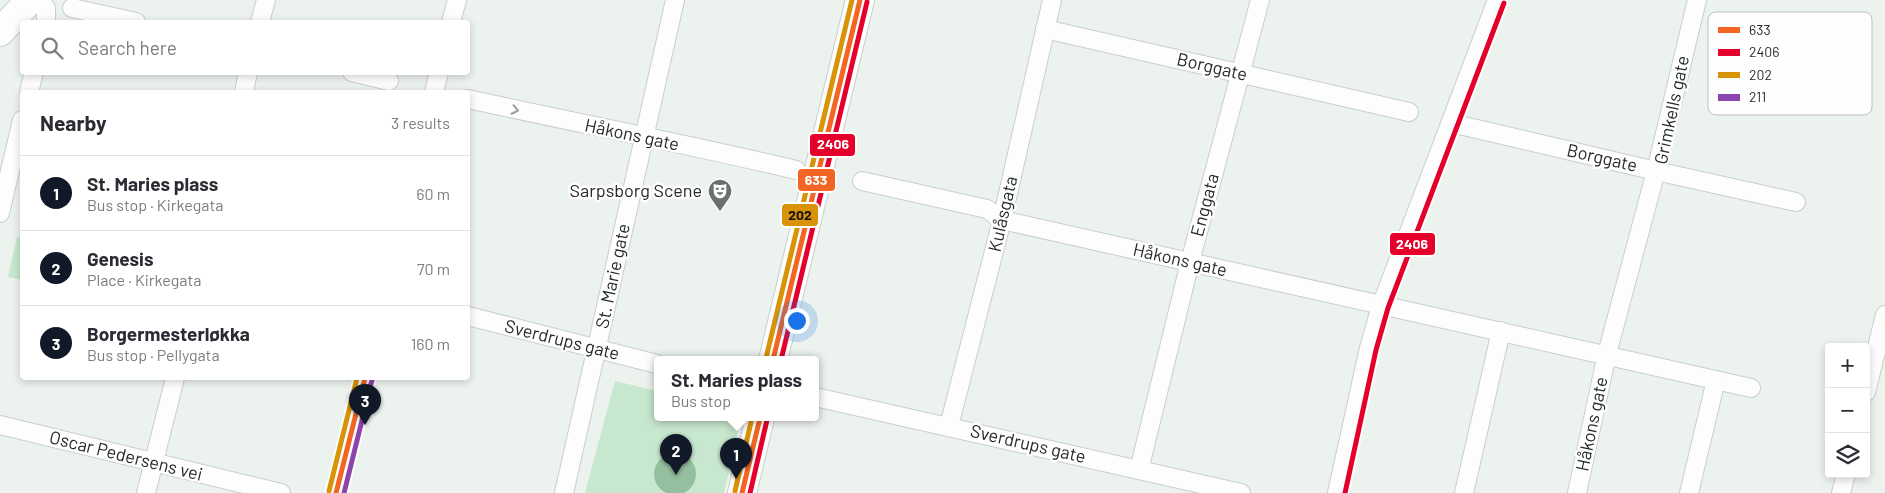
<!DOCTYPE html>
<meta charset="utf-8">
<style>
body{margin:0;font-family:Barlow,sans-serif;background:#f7f7f7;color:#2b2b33}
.controls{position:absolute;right:15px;bottom:15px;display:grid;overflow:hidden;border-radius:5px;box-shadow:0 2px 8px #0003}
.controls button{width:45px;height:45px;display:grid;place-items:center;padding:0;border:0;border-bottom:1px solid #e1e1e2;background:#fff;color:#2b2b33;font:25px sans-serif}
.you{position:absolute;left:796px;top:320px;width:18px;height:18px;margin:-12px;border:4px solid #fff;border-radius:50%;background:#1a73e8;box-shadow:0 0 0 8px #1a73e833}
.badge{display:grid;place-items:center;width:32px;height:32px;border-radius:50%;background:#111827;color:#fff;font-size:16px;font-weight:700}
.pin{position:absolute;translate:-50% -41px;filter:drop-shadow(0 1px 2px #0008)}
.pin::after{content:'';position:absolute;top:26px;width:18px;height:15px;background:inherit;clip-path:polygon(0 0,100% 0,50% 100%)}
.popup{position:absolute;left:654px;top:356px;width:165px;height:65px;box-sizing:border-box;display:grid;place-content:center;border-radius:5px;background:#fff;filter:drop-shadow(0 1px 4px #0005);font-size:16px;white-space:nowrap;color:#7c7c81}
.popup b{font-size:19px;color:#2b2b33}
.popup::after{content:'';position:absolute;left:50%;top:100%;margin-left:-10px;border:10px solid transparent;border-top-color:#fff}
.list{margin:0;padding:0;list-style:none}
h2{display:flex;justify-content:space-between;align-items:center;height:65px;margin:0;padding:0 20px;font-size:21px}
h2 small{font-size:16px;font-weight:400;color:#7c7c81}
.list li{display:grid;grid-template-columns:32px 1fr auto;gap:15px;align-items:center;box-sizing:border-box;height:75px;padding:0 20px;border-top:1px solid #e1e1e2}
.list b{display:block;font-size:19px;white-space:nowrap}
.list p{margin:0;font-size:16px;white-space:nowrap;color:#7c7c81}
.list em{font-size:16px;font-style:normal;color:#7c7c81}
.icon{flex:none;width:28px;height:28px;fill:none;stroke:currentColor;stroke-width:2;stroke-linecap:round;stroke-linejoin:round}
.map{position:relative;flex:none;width:1885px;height:493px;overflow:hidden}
.search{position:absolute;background:#fff;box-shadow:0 2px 8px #0003;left:20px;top:20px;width:450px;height:55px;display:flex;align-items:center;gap:12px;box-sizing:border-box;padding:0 18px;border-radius:5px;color:#7c7c81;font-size:19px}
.panel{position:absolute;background:#fff;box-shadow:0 2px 8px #0003;left:20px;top:90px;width:450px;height:290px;border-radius:5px}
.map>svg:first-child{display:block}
.green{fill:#c7e7ce}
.water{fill:#94c09f}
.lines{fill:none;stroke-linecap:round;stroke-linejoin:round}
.street-casing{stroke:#cacfcb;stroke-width:20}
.primary-casing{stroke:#cacfcb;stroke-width:30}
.street{stroke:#fcfdfc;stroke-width:18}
.primary{stroke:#fcfdfc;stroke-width:28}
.bus-1-casing{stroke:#fefefe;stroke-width:9}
.bus-2-casing{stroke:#fefefe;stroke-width:9}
.bus-3-casing{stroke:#fefefe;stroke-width:9}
.bus-4-casing{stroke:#fefefe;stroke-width:9}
.bus-1{stroke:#f26522;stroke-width:5}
.bus-2{stroke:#e4002b;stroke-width:5}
.bus-3{stroke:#d89306;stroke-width:5}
.bus-4{stroke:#8e44ad;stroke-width:5}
.oneway{stroke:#9c9e9c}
.labels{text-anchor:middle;stroke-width:5;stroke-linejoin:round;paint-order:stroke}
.street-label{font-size:18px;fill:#262a27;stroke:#fefefe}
.poi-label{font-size:18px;fill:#262a27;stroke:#fefefe;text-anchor:end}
.key{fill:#fefefe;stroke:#bdbebe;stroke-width:1}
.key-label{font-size:14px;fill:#262a27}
.line-badge{stroke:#fefefe;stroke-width:2}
.badge-label{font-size:14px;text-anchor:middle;font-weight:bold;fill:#fff}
.pale-badge-label{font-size:14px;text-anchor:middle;font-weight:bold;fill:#111}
</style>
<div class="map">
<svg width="1885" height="493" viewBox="0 0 1885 493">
<rect width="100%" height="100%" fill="#ecf2ed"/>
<!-- green -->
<g class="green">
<polygon points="17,237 22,238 22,280 8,277"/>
<polygon points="615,381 657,391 657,418 741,418 724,493 684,493 688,491 653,475 658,487 665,493 585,493"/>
</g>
<!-- water -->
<circle class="water" cx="675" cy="474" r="21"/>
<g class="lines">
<defs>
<g id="street">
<polyline points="39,0 46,8 46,22"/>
<polyline points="1697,0 1656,171 1796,202"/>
<polyline points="72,8 136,22"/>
<polyline points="260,22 266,0"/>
<polyline points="451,22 457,0"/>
<polyline points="1045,29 1409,112"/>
<polyline points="352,72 389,81"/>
<polyline points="29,92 34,72"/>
<polyline points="244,92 248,72"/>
<polyline points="434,92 439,72"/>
<path d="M 468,99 C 577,123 687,144 796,170"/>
<polyline points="1451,123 1656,171 1607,354 1577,493"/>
<polyline points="862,181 987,209 1002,220 1751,388"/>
<polyline points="0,213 22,120"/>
<polyline points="468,316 657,364"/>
<polyline points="1866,392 1885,315"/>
<polyline points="815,397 1241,493"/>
<polyline points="0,425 281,493"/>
<polyline points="949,426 1002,220 1052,0"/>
<polyline points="1139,470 1190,262 1260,0"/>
<polyline points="146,493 175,378"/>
<polyline points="336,493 365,378"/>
<polyline points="564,493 675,0"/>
<polyline points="1337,493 1369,348 1381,306 1497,0"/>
<polyline points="1464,493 1501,331"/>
<polyline points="1689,493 1716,380"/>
<polyline points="1841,493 1846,474"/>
</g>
<g id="primary">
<polyline points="0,32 30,0"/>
<polyline points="773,360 860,0"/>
<polyline points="742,493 760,418"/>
</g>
</defs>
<!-- street casing -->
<use href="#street" class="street-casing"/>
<!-- primary casing -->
<use href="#primary" class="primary-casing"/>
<!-- street -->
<use href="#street" class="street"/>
<!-- primary -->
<use href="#primary" class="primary"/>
<defs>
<g id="bus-1">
<polyline points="773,360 860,0"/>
<polyline points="336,493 365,378"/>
<polyline points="742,493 760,418"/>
</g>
<g id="bus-2">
<polyline points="781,360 867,2"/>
<polyline points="750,493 767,420"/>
<polyline points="1345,493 1376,350 1388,308 1504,3"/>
</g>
<g id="bus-3">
<polyline points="766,358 852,0"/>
<polyline points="329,491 357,378"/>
<polyline points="735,491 752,418"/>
</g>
<polyline id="bus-4" points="344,493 372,380"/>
</defs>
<!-- bus-1 casing -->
<use href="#bus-1" class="bus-1-casing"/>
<!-- bus-2 casing -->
<use href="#bus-2" class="bus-2-casing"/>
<!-- bus-3 casing -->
<use href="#bus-3" class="bus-3-casing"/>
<!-- bus-4 casing -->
<use href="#bus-4" class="bus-4-casing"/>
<!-- bus-1 -->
<use href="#bus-1" class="bus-1"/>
<!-- bus-2 -->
<use href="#bus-2" class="bus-2"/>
<!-- bus-3 -->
<use href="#bus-3" class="bus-3"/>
<!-- bus-4 -->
<use href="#bus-4" class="bus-4"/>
</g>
<!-- one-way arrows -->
<defs><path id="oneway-chevron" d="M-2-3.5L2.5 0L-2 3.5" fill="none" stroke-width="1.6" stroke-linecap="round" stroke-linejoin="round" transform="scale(1.25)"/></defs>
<use class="oneway" href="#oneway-chevron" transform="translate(515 110) rotate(12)"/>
<!-- icons -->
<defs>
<symbol id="theatre-pin" viewBox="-11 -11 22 30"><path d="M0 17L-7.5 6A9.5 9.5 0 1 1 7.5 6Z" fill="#6b706c" stroke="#fefefe"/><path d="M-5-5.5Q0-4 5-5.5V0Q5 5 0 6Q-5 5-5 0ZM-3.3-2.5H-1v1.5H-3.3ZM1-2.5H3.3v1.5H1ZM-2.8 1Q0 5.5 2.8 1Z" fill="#fff"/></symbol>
</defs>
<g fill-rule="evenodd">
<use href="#theatre-pin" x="706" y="177" width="28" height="38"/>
</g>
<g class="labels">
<!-- street labels -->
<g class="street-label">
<text transform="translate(1212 67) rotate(13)" y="6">Borggate</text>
<text transform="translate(1672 110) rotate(-78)" y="6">Grimkells gate</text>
<text transform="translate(632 135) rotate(12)" y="6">Håkons gate</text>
<text transform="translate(1602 158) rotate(13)" y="6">Borggate</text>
<text transform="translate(1205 205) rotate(-75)" y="6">Enggata</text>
<text transform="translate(1003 214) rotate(-77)" y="6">Kulåsgata</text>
<text transform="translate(1180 260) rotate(13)" y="6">Håkons gate</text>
<text transform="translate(613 276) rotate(-78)" y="6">St. Marie gate</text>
<text transform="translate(562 340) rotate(14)" y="6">Sverdrups gate</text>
<text transform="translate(1592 424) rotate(-78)" y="6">Håkons gate</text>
<text transform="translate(1028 444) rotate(13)" y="6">Sverdrups gate</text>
<text transform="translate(126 456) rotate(14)" y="6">Oscar Pedersens vei</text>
</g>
<!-- poi labels -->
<g class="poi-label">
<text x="702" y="197">Sarpsborg Scene</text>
</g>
</g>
<!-- legend -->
<rect x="1708" y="12" width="164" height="103" rx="8" class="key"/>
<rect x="1718" y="27" width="22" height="6" fill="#f26522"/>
<rect x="1718" y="49" width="22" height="7" fill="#e4002b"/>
<rect x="1718" y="72" width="22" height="6" fill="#d89306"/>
<rect x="1718" y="94" width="22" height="7" fill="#8e44ad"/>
<g class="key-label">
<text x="1749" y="35">633</text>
<text x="1749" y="57">2406</text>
<text x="1749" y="80">202</text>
<text x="1749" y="102">211</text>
</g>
<g class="line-badge">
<rect x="809" y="133" width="47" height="24" rx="5" fill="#e4002b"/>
<rect x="797" y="168" width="39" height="24" rx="5" fill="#f26522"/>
<rect x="781" y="203" width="38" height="24" rx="5" fill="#d89306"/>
<rect x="1389" y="232" width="47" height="24" rx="5" fill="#e4002b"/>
</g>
<g class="badge-label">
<text x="833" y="149">2406</text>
<text x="816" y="185">633</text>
<text x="1412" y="249">2406</text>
</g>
<g class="pale-badge-label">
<text x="800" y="220">202</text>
</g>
</svg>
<div class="controls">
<button>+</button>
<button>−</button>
<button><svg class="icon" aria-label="layers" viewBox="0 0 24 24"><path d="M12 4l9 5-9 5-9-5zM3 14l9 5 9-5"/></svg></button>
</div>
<div class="you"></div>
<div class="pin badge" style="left:736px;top:479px">1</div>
<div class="popup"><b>St. Maries plass</b>Bus stop</div>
<div class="pin badge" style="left:676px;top:475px">2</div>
<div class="pin badge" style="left:365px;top:425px">3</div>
<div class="search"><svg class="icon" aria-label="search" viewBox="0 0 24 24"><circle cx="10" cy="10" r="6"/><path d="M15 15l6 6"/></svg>Search here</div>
<section class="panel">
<h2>Nearby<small>3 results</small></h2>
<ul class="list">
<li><span class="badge">1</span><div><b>St. Maries plass</b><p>Bus stop · Kirkegata</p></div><em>60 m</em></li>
<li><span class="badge">2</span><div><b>Genesis</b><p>Place · Kirkegata</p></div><em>70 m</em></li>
<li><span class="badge">3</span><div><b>Borgermesterløkka</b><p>Bus stop · Pellygata</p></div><em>160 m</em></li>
</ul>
</section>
</div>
